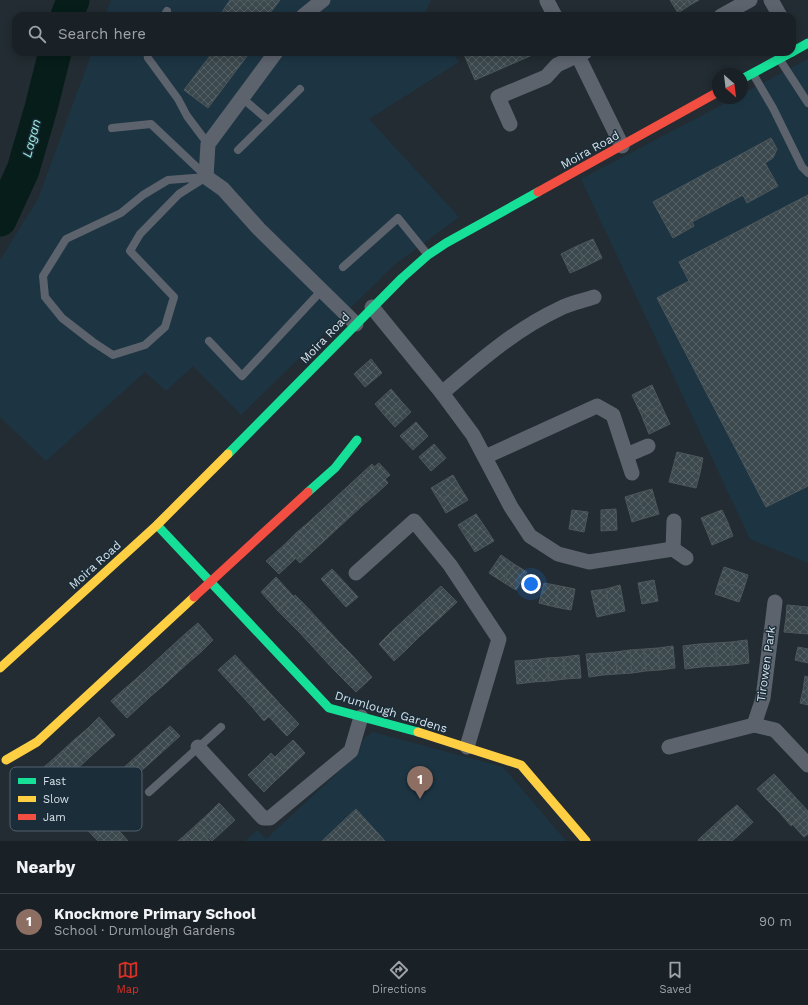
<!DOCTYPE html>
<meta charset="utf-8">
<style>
body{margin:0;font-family:"Work Sans",sans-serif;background:#272e32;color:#f1f3f6}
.compass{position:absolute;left:712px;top:68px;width:36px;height:36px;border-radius:50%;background:#1a2126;box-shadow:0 2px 10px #0003;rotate:152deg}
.you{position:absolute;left:531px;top:584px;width:14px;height:14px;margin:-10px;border:3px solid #fff;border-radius:50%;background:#1a73e8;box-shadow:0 0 0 6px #1a73e833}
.badge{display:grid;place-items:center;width:26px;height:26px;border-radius:50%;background:#d93025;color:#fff;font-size:13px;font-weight:700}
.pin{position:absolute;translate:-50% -33px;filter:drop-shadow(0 1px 2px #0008)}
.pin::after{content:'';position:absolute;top:21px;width:14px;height:12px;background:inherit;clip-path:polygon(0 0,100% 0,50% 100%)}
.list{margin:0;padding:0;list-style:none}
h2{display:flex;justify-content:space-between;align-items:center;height:52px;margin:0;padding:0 16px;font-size:17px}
h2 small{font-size:13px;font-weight:400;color:#9fa3a7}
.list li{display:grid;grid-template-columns:26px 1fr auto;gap:12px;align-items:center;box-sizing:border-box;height:56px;padding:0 16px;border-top:1px solid #383e43}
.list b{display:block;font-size:15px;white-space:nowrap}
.list p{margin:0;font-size:13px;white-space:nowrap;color:#9fa3a7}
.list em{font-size:13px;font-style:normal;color:#9fa3a7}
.icon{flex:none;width:22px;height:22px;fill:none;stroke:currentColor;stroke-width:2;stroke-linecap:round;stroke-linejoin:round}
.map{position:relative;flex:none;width:808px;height:841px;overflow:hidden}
.search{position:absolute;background:#1a2126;box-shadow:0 2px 10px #0003;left:12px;right:12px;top:12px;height:44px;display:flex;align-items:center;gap:10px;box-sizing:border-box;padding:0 14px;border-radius:12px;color:#9fa3a7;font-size:15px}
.sheet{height:108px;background:#1a2126}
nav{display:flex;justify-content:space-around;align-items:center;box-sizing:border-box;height:56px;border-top:1px solid #383e43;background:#1a2126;font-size:11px;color:#9fa3a7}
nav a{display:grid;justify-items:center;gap:2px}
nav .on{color:#d93025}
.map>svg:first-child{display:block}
.built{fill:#1d3543}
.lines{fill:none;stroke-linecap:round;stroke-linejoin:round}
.river{stroke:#061d19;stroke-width:33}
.building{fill:url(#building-cross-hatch);stroke:#4d575b}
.lane{stroke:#5d636d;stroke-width:8}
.street{stroke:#5d636d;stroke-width:15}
.fast{stroke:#16e098;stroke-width:9}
.slow{stroke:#ffcf43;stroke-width:9}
.jam{stroke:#f24e42;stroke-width:9}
.labels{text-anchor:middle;stroke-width:3;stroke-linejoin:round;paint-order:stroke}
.street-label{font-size:12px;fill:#d7e2ea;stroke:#1b2d39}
.water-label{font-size:13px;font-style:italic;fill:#9ef0e0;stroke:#1b2d39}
.key{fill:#1b2d39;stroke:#53636e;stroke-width:1}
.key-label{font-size:11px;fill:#d7e2ea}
</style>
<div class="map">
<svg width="808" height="841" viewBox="0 0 808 841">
<defs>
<pattern id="building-cross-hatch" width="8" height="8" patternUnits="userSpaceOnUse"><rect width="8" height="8" fill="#3b484d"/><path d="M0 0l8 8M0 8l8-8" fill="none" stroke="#576267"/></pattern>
</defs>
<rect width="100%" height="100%" fill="#222c32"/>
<!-- built -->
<g class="built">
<polygon points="111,0 431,0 425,12 428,16 105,16"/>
<polygon points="92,52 452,52 459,62 369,119 459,217 393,266 241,415 193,366 166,391 145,372 46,461 0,417 0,260 38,199"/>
<polygon points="808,59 808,563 750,539 581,179 735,98 742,98 742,94"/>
<polygon points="373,732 503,767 566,841 245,841 257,830 266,839 358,754 364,738"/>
</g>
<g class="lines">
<!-- river -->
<g class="river">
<polyline points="67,16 73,0"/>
<polyline points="0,220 23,170 41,108 55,52"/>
</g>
</g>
<!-- building -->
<g class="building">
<polygon points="230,0 280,0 268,16 228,16 222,12"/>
<polygon points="670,0 688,0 690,5 678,13"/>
<polygon points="688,0 699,0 690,5"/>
<polygon points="213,52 250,52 208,108 184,90"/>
<polygon points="463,52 537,52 537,53 475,80"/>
<polygon points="771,138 777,149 773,158 765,163 778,186 747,203 743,195 692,222 694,226 673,238 653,202"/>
<polygon points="808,195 808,486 766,507 657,298 689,281 679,262"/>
<polygon points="593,239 602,258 586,266 577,246"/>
<polygon points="577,246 586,266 570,273 561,254"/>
<polygon points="371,359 382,373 365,387 354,374"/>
<polygon points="652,385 661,405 641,414 632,395"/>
<polygon points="391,389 402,402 385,416 375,404"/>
<polygon points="402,402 411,412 395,427 385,416"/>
<polygon points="661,405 670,424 649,434 641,414"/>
<polygon points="416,422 428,436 413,450 400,436"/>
<polygon points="434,444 446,458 431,471 419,457"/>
<polygon points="677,452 703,458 700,473 673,467"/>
<polygon points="379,463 390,475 385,479 388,483 376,494 359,476 372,464 374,467"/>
<polygon points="673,467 700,473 696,488 669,482"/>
<polygon points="453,475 460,487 439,501 431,488"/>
<polygon points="359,476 376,494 363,505 347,487"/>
<polygon points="347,487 363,505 350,517 334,499"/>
<polygon points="460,487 468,500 446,513 439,501"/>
<polygon points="652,489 659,514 645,518 638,493"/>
<polygon points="638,493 645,518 632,522 625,497"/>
<polygon points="334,499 350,517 338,528 322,510"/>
<polygon points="616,509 617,530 601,531 601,510"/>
<polygon points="322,510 338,528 325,540 309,522"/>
<polygon points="572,510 588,512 584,532 569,529"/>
<polygon points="722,510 728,523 707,532 701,518"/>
<polygon points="476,514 485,527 466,538 458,525"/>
<polygon points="309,522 325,540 313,551 296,533"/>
<polygon points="728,523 733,536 712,545 707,532"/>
<polygon points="485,527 494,541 475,552 466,538"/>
<polygon points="296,533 313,551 300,563 284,545"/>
<polygon points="284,545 296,558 279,574 266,561"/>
<polygon points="501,555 514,564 503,582 489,573"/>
<polygon points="514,564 527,572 516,590 503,582"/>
<polygon points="724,567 748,575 744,588 719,581"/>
<polygon points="332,569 358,597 346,607 321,579"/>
<polygon points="276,577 294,597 278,611 261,592"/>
<polygon points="654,580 658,601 642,604 638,583"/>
<polygon points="719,581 744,588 739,602 715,594"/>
<polygon points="544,583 560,586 555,607 539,603"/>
<polygon points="620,585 625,611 610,614 606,589"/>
<polygon points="441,586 457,602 442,616 427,599"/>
<polygon points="560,586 575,589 571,610 555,607"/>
<polygon points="606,589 610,614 597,617 591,591"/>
<polygon points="295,595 306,606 289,622 278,611"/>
<polygon points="427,599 442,616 431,626 415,610"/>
<polygon points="787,605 808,607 808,620 786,618"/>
<polygon points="306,606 316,617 300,633 289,622"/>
<polygon points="415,610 431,626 419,637 403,621"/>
<polygon points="316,617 328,630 311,645 300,633"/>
<polygon points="786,618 808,620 808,634 784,632"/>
<polygon points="403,621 419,637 407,649 391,632"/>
<polygon points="198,623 213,640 201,652 185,634"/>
<polygon points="328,630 339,642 322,657 311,645"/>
<polygon points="391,632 407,649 394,661 379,644"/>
<polygon points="185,634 201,652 188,663 173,645"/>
<polygon points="747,640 749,663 733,665 731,642"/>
<polygon points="339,642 351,654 334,670 322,657"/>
<polygon points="731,642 733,665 717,666 715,643"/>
<polygon points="715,643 717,666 701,667 699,644"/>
<polygon points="699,644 701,667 685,669 683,646"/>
<polygon points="173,645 188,663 176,674 161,656"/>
<polygon points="673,646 675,668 660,670 658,648"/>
<polygon points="798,647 808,649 808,663 795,660"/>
<polygon points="658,648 660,670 646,671 644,649"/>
<polygon points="644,649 646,671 632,673 630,650"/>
<polygon points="630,650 632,673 617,674 615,652"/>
<polygon points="615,652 617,674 603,675 601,653"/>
<polygon points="601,653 603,675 589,677 586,654"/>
<polygon points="351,654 361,665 345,681 334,670"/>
<polygon points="235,655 246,667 230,683 218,670"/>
<polygon points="579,655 581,678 565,679 563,657"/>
<polygon points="161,656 176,674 164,685 148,668"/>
<polygon points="563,657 565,679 549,681 547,658"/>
<polygon points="547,658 549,681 533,682 531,660"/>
<polygon points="531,660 533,682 517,684 515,661"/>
<polygon points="361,665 372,677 356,692 345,681"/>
<polygon points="246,667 258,680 241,695 230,683"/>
<polygon points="148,668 164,685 151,696 136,679"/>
<polygon points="805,676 808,677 808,691 803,690"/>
<polygon points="136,679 151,696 139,707 123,690"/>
<polygon points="258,680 270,693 253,708 241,695"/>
<polygon points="123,690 139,707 127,718 111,701"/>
<polygon points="803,690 808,691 808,705 800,703"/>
<polygon points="270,693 281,705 264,721 253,708"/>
<polygon points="281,705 299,724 287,736 269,717"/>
<polygon points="99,717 115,735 102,746 87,729"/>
<polygon points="170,726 180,736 130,781 120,771"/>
<polygon points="87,729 102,746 90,757 74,740"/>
<polygon points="74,740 90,757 78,768 62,751"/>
<polygon points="293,740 305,753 287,770 275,757"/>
<polygon points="62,751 78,768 65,779 50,762"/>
<polygon points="271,753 287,770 275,781 260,764"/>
<polygon points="50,762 65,779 53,790 37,773"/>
<polygon points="260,764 275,781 264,792 248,775"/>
<polygon points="774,774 785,786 768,801 757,789"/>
<polygon points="785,786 796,798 780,813 768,801"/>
<polygon points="796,798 808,811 791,826 780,813"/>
<polygon points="219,803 235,820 223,831 208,814"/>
<polygon points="737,805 753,822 740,834 724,816"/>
<polygon points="100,809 111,822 94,837 83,825"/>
<polygon points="356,809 385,841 322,841"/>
<polygon points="808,812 808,834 804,837 793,825"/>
<polygon points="208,814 223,831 212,841 196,825"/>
<polygon points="724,816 740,834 732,841 723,841 711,828"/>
<polygon points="111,822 122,834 114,841 98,841 94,837"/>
<polygon points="196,825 210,841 188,841 184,836"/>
<polygon points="711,828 723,841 699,841 698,840"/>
<polygon points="122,834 128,841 114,841"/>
<polygon points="184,836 188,841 178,841"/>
</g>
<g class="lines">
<!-- lane -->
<g class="lane">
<polyline points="164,16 167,11"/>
<polyline points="147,52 148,58 178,99 187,116 208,144"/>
<polyline points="780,60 808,103"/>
<polyline points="753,74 773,108 802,167 808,173"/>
<polyline points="242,98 268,120"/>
<polyline points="112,128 151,124 206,176"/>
<polyline points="238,150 300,89"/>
<polygon points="206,177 179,194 140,234 130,251 174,297 165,327 145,345 113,355 93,342 62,318 45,297 43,276 66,239 121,213 143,195 168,180"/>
<polyline points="343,267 398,218 428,255"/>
<polyline points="209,341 242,376 322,290"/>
<polyline points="149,792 221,727"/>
</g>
<!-- street -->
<g class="street">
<polyline points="771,0 780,16"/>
<polyline points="547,1 555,16"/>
<polyline points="303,16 323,0"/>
<polyline points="721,16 750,0"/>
<polyline points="276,52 208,144 206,177 223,189 259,229 356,324"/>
<polyline points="576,52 622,146"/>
<polyline points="510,124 498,97 546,77 557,65 585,52"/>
<polyline points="372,307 442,393 473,435 511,507 530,536 558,554 589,562 673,549 674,521"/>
<path d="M 442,393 C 478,362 516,329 559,309 C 570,303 583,301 594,297"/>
<polyline points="627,455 648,446"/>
<polyline points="485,457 597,406 613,415 632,473"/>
<polyline points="673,549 686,558"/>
<polyline points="356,573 414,521 450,565 499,639 467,747"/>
<polyline points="754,725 763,698 775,602"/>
<polyline points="198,747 263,818 270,818 351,751 361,717"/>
<polyline points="669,747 754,725 775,730 808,765"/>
</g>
<!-- fast -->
<g class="fast">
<polyline points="792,52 808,43"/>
<polyline points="742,79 792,52"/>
<polyline points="228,454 402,278 428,255 446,243 538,192"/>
<polyline points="308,492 335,468 357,440"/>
<polyline points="157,525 329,708 418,732"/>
</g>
<!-- slow -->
<g class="slow">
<polyline points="0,668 157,525 228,454"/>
<polyline points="418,732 521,765 586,841"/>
<polyline points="6,760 37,742 194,597"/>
</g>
<!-- jam -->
<g class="jam">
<polyline points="538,192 718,92"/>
<polyline points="194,597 308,492"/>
</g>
</g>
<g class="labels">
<!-- street labels -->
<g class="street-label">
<text transform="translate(590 150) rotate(-29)" y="4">Moira Road</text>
<text transform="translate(325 338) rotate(-46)" y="4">Moira Road</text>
<text transform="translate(95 565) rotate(-42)" y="4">Moira Road</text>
<text transform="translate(766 664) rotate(-82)" y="4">Tirowen Park</text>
<text transform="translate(391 712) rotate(17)" y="4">Drumlough Gardens</text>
</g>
<!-- water labels -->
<g class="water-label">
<text transform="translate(31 138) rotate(-75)" y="5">Lagan</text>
</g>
</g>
<!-- legend -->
<rect x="10" y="767" width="132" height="64" rx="6" class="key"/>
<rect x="18" y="778" width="18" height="6" fill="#16e098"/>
<rect x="18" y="796" width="18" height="6" fill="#ffcf43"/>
<rect x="18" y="814" width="18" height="6" fill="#f24e42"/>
<g class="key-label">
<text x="43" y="785">Fast</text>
<text x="43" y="803">Slow</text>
<text x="43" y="821">Jam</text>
</g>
</svg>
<svg class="compass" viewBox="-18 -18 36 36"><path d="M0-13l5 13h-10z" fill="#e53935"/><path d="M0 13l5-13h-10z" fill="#9fa3a7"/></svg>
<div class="you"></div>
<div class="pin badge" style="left:420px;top:799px;background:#8d6e63">1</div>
<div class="search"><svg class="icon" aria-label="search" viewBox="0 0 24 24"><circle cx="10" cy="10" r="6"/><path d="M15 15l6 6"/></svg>Search here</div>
</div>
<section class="sheet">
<h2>Nearby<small></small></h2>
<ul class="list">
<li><span class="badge" style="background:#8d6e63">1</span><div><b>Knockmore Primary School</b><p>School · Drumlough Gardens</p></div><em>90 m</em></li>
</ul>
</section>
<nav>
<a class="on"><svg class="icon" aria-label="map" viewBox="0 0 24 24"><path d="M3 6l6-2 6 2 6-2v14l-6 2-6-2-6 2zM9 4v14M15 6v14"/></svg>Map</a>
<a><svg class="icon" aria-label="directions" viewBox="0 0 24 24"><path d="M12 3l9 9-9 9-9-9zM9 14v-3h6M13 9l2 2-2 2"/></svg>Directions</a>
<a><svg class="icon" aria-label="saved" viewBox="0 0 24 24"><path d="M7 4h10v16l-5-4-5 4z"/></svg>Saved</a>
</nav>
